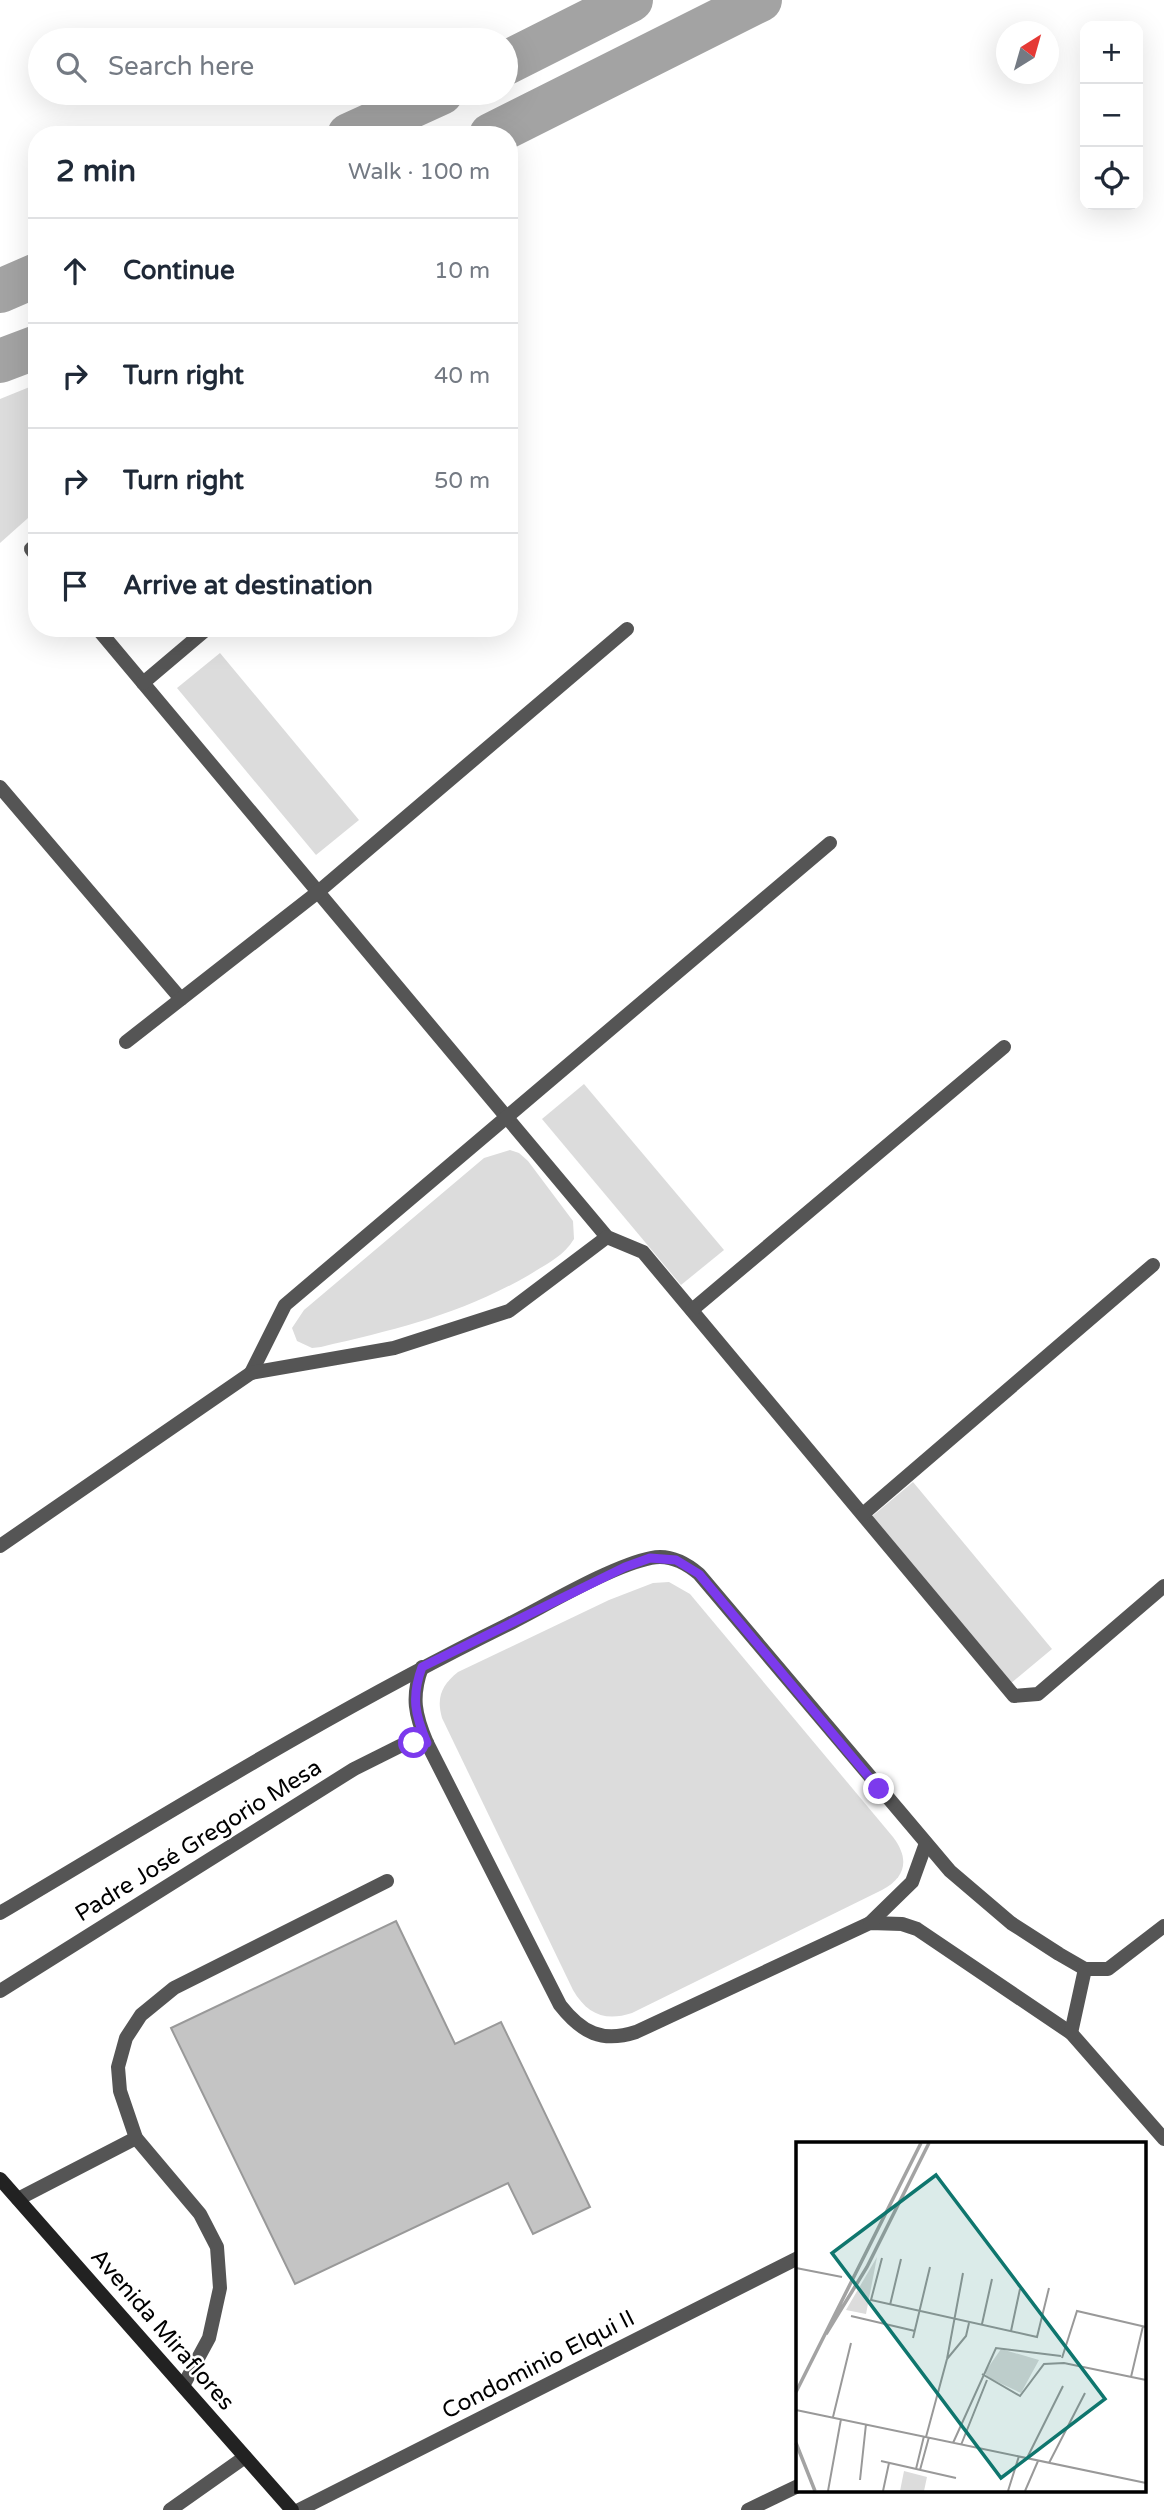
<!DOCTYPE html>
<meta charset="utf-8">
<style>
body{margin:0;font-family:"Varela Round",sans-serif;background:#f2f2f3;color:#1f2937}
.controls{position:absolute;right:21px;top:21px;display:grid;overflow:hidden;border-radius:14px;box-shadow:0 7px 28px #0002}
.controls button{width:63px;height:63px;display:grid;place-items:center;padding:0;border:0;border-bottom:2px solid #e0e1e3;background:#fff;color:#1f2937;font:35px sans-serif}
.compass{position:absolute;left:996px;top:21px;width:63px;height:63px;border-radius:50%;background:#fff;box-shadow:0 7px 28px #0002;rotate:37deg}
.stop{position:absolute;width:21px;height:21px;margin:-16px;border:5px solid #7c3aed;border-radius:50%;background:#fff}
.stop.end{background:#7c3aed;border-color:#fff;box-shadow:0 2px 7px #0008}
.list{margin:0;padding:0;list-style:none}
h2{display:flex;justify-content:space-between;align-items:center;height:91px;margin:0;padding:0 28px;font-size:30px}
h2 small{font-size:23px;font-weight:400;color:#747a83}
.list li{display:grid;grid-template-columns:46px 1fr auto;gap:21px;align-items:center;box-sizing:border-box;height:105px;padding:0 28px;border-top:2px solid #e0e1e3}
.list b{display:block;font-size:26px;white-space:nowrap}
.list em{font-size:23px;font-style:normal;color:#747a83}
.icon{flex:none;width:38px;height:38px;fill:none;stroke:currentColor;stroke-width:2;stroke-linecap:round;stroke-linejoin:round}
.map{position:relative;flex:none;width:1164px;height:2510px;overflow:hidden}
.search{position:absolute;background:#fff;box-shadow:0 7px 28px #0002;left:28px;top:28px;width:490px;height:77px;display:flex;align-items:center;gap:18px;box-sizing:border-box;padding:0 24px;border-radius:38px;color:#747a83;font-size:26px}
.panel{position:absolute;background:#fff;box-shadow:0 7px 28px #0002;left:28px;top:126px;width:490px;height:511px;border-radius:28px}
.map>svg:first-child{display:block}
.green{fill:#dcdcdc}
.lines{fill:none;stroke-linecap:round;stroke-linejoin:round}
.canal{stroke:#a3a3a3;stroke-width:44}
.building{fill:#c4c4c4;stroke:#999;stroke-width:2}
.lane{stroke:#555;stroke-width:14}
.street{stroke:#555;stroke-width:14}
.secondary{stroke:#222;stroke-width:14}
.route{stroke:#7c3aed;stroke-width:9}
.labels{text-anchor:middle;stroke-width:5;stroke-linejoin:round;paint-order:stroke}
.street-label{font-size:23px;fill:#000;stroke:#fff}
.inset-river{fill:none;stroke:#a3a3a3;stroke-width:3.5}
.inset-road{fill:none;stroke:#999;stroke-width:2}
.view{fill:#0f766e;fill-opacity:0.15;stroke:#0f766e;stroke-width:3.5}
.inset-edge{fill:none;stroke:#000;stroke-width:3.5}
</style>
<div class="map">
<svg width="1164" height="2510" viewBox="0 0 1164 2510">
<rect width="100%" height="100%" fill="#fff"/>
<!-- green -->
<g class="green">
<polygon points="37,384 37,510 0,543 0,399"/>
<polygon points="220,653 359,820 316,855 177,688"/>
<polygon points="584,1084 724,1250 681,1285 542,1119"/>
<path d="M 510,1150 L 519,1153 L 528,1161 L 573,1221 L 574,1239 C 563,1257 546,1264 529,1275 C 459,1315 398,1329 321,1347 L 312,1348 L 297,1341 L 292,1328 L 304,1310 L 484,1158 Z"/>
<polygon points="913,1482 1052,1649 1010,1684 870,1518"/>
<path d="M 669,1582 L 690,1594 L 893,1837 C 909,1858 907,1877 882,1890 L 632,2013 C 605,2022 587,2014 573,1990 L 442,1718 C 436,1697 442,1685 458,1672 L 609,1600 L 653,1583 Z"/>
</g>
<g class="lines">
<!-- canal -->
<g class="canal">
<polyline points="506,63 631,0"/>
<polyline points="349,135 441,93"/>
<polyline points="491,135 760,0"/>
<polyline points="0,291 37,275"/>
<polyline points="0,361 37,347"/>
</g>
</g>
<!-- building -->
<polygon class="building" points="396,1921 455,2044 501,2022 590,2207 533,2234 508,2183 295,2284 171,2028"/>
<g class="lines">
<!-- lane -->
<g class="lane">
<polyline points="18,2199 136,2138"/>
<polyline points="183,2386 209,2338 220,2288 217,2247 200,2214 136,2138 120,2091 118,2067 126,2038 141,2015 174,1988 387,1881"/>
</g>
<!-- street -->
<g class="street">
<polyline points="37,544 31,549 37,557"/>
<polyline points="97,628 607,1237 643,1252 1014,1696 1038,1694 1164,1586"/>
<polyline points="143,683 208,628"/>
<polyline points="0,787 181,999"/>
<polyline points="126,1042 318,892 627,629"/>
<polyline points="692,1310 1004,1047"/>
<polyline points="251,1373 285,1305 830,843"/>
<polyline points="863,1514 1153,1265"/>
<polyline points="0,1546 251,1373 394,1348 509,1311 607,1237"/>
<path d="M 422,1667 C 411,1697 415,1715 427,1743 L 560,2005 C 582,2033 602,2043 636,2032 L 870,1923 L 902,1924 L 917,1929 L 1071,2033 L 1164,2139"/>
<path d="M 0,1913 C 167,1814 332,1711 507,1625 C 545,1606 611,1566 651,1558 C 669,1554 686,1563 699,1574 L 950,1871 L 1011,1923 L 1059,1954 L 1085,1969 L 1108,1969 L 1164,1926"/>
<polyline points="870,1923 912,1882 925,1846"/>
<polyline points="0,1991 354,1769 400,1746 427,1743"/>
<polyline points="1071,2033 1085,1969"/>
<polyline points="170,2510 245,2457"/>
<polyline points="299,2510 798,2258"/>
<polyline points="748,2510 798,2486"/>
</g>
<!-- secondary -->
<polyline class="secondary" points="0,2179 292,2510"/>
</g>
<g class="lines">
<!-- route -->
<path class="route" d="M 414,1743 L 427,1743 C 415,1715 411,1697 422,1667 L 625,1567 L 650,1558 L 676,1560 L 699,1574 L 879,1789"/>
</g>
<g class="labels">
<!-- street labels -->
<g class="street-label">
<text transform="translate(198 1840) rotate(-32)" y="8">Padre José Gregorio Mesa</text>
<text transform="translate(163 2329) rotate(49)" y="8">Avenida Miraflores</text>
<text transform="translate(538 2364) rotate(-27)" y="8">Condominio Elqui II</text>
</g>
</g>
<!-- overview -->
<g transform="translate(796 2142)">
<rect width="350" height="350" fill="#fff"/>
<path d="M 81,115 L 70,172 L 50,168 ZM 205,207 L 243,218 L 225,251 L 191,235 L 189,230 ZM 108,329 L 131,335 L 128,349 L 104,349 Z" fill="#dcdcdc"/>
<path class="inset-river" d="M 30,192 L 71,125 L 133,1M 0,250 L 125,1M 0,301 L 19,349"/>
<path class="inset-road" d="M 86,116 L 75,158 L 241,195 L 253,146M 0,126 L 46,135M 94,163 L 105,117M 55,174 L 119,189M 186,182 L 196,137M 215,189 L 224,147M 117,196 L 134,125M 266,216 L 281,169 L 350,185M 151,217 L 167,131M 186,232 L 224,254 L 248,222 L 268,221 L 350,238M 335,235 L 347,184M 0,268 L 350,341M 37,275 L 55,201M 130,295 L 151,217 L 170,194 L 173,181M 157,301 L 200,206 L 265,214M 165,303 L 191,238M 231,316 L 267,244M 85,319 L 160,336M 253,321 L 289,251M 120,327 L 128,294M 124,328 L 133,295M 64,338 L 70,282M 32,349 L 45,277M 87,349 L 93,321M 212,349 L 223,314M 229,349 L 242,319"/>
<path class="view" d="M 140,33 L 309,257 L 205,336 L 36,111 Z"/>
<rect width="350" height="350" class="inset-edge"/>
</g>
</svg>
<div class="controls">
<button>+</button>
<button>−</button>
<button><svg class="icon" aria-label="locate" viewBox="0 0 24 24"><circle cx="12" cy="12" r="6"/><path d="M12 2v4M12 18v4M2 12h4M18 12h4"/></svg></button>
</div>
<svg class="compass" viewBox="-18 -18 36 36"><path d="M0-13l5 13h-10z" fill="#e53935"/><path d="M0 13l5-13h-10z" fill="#747a83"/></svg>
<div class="stop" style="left:414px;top:1743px"></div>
<div class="stop end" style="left:879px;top:1789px"></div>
<div class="search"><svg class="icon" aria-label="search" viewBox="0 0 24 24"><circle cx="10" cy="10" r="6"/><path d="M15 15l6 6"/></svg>Search here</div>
<section class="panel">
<h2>2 min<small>Walk · 100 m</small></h2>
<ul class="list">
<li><svg class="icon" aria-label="ahead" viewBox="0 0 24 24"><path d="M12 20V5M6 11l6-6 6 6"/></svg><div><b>Continue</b></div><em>10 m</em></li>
<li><svg class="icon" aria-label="right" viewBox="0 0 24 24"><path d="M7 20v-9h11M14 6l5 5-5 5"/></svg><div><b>Turn right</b></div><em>40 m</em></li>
<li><svg class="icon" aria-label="right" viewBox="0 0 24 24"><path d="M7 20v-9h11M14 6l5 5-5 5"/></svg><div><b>Turn right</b></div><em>50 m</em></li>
<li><svg class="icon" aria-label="arrive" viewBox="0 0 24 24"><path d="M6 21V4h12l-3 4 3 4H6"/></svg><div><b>Arrive at destination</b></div></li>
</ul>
</section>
</div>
